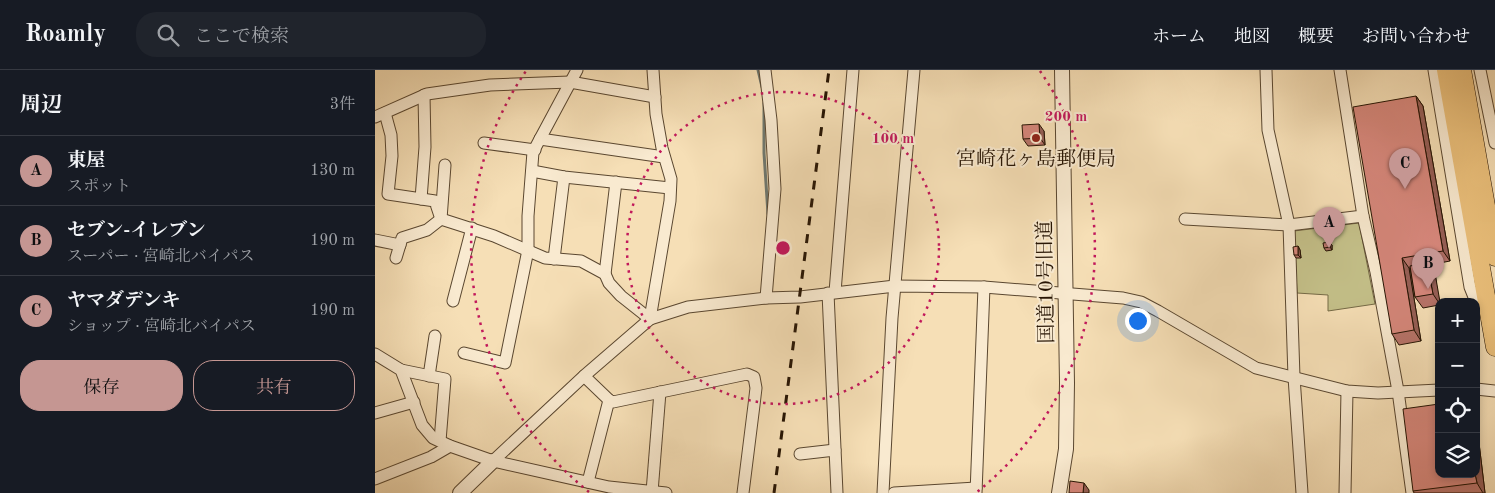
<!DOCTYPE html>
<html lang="ja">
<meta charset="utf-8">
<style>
body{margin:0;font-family:"Old Standard TT","Noto Serif JP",serif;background:#20242c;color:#f1f3f6}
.controls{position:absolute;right:15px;bottom:15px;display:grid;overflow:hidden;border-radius:10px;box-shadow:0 2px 8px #0003}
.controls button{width:45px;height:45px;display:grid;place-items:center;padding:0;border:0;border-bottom:1px solid #363941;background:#171b24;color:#f1f3f6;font:25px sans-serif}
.you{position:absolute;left:762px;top:250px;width:18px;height:18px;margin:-12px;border:4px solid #fff;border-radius:50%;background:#1a73e8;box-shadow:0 0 0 8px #1a73e833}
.badge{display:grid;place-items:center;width:32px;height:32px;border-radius:50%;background:#c59692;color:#111;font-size:16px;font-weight:700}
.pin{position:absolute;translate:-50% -41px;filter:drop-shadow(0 1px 2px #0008)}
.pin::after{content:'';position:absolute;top:26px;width:18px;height:15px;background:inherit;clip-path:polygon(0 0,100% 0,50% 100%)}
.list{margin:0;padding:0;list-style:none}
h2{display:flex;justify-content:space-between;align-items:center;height:65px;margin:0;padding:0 20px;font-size:21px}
h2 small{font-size:16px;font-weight:400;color:#9ea1a6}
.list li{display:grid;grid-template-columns:32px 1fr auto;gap:15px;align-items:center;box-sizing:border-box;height:70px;padding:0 20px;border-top:1px solid #363941}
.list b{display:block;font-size:19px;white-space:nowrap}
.list p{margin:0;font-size:16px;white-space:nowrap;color:#9ea1a6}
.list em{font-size:16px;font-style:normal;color:#9ea1a6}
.actions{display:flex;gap:10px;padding:15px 20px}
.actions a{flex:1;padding:11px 0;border:1px solid #c59692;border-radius:20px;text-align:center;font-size:18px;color:#c59692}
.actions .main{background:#c59692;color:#111}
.icon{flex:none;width:28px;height:28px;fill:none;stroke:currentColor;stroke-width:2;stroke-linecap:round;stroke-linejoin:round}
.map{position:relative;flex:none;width:1120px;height:423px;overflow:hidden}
header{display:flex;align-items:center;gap:30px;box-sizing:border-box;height:70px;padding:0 25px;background:#171b24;border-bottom:1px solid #363941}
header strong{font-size:24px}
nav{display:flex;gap:28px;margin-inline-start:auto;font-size:18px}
.search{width:350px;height:45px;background:#20242c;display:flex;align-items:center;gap:12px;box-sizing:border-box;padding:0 18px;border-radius:20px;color:#9ea1a6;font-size:19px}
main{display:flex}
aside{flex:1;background:#171b24}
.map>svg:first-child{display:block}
.green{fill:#c4c089;stroke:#756a46}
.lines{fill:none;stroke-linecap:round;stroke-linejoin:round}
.stream{stroke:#6f786f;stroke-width:3}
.minor-casing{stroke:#5a4730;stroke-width:13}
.tertiary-casing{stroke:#5a4730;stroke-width:16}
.trunk-casing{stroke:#261403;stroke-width:19}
.minor{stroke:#f9ead0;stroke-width:11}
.tertiary{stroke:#f9ead0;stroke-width:14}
.trunk{stroke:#ebc07b;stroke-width:18}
.rail{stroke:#261403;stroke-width:3;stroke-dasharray:9 9;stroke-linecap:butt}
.wall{fill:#b77369;stroke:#261403}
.shaded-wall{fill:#955e55;stroke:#261403}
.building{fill:#d5867a;stroke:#261403}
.ring{fill:none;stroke:#c2185b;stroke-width:2.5;stroke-dasharray:2.5 5}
.poi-dot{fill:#8f2418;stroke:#f9ead0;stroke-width:2}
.labels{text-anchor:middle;stroke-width:4;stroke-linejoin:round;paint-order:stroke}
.poi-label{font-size:20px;fill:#261403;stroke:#f9ead0}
.street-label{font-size:20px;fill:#261403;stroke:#f9ead0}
.centre{fill:#c2185b;stroke:#f9ead0;stroke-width:2.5}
.ring-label{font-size:15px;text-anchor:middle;font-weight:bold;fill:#c2185b;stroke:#f9ead0;stroke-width:4;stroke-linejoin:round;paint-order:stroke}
</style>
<header>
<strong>Roamly</strong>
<div class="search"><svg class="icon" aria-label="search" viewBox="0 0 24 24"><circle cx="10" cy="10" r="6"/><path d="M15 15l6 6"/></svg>ここで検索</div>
<nav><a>ホーム</a><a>地図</a><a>概要</a><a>お問い合わせ</a></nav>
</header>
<main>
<aside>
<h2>周辺<small>3件</small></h2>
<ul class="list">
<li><span class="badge">A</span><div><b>東屋</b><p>スポット</p></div><em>130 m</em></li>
<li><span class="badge">B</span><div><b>セブン-イレブン</b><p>スーパー · 宮崎北バイパス</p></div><em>190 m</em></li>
<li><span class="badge">C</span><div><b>ヤマダデンキ</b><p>ショップ · 宮崎北バイパス</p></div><em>190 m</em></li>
</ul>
<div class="actions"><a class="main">保存</a><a>共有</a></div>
</aside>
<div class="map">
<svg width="1120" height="423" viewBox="0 0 1120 423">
<rect width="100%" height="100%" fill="#f6dfb6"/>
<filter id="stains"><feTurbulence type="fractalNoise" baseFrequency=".004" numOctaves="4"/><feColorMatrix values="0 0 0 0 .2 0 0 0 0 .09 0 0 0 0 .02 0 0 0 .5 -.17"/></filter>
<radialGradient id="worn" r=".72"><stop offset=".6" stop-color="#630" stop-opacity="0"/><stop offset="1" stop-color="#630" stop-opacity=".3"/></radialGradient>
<!-- green -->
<polygon class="green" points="984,153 1000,234 953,241 953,225 922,223 919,161"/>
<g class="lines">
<!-- stream -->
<g class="stream">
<polyline points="383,0 387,17"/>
<polyline points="389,33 389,83 393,144"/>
</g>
<defs>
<g id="minor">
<polyline points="390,0 396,50 400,119 391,228"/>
<polyline points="891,0 893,60 914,155 919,307 927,423"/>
<polyline points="965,0 988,146 1001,202 1023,321 1037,423"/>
<polyline points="1059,0 1095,217 1101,232"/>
<polyline points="1105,0 1120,73"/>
<polyline points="10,43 16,65 17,86 13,124 60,131 66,149 119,166 170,188 206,191 230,204 234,213 246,226 275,249"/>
<polyline points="0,47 52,24 115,15 195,12 280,27"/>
<polyline points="165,69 289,87"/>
<polyline points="109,73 160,80"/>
<polyline points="157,101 189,107 295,118"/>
<polyline points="46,129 50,77 49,25"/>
<polyline points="810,149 914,155 988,146"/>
<polyline points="0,170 25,175"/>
<polyline points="21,188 27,168 52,160 66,149 70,95"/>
<polyline points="179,189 189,107"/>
<polyline points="230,204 241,112"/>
<polyline points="460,222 478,0"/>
<polyline points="453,223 462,423"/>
<polyline points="78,231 97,158"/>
<polyline points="275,249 295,131 296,109 287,78 281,44 278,0"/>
<polyline points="89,283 130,293 153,180 153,146 158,82 202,0"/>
<polyline points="0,284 26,300 47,355 58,368 75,376 118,391 234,417 291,423"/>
<polyline points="26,300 70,309 65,371"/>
<polyline points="54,306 60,266"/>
<polyline points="209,306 234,330 238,332 372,304 379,307 381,318 379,335 368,423"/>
<polyline points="1101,319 1120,321"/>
<polyline points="0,343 39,332"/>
<polyline points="425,384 460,380"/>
<polyline points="118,391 209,306 275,249 313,237 391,228 425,227 520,216 609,217 748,228 766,232 783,241 881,298 972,321 1003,323 1064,320"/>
<polyline points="0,409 56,387 75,376"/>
<polyline points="213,412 234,330"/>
<polyline points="277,422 285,322"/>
<polyline points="508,423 517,248 539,0"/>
<polyline points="519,423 601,418"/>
<polyline points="601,423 609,217"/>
<polyline points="970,423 972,321"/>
</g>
<g id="tertiary">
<polyline points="85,423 118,391"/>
<polyline points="684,423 691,379 692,313 687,0"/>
</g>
<g id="trunk">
<polyline points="1071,0 1120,277"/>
<polyline points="1087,0 1120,187"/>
</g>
</defs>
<!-- minor casing -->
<use href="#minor" class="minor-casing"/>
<!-- tertiary casing -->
<use href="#tertiary" class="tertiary-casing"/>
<!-- trunk casing -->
<use href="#trunk" class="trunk-casing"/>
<!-- minor -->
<use href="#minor" class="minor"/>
<!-- tertiary -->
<use href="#tertiary" class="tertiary"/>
<!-- trunk -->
<use href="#trunk" class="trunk"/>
<!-- rail -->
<polyline class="rail" points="399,423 454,0"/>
</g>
<!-- wall -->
<g class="wall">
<polygon points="1041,26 1048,36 1075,191 1054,195 1060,203 1064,235 1048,238 1040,227 1035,198 1034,198 1046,271 1024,275 1017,264"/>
<polygon points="669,61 670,75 653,76 648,69"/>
<polygon points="954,172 957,175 957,180 951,181 949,178"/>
<polygon points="923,176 925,180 926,188 921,188 919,185"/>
<polygon points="1101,348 1110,423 1039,423 1038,421 1101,404"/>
</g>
<!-- shaded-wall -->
<g class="shaded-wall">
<polygon points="1041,26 1048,36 1075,191 1068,181"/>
<polygon points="664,54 669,61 670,75 665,68"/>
<polygon points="954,172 957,175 957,180 955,177"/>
<polygon points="923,176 925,180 926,188 923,185"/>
<polygon points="1027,188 1034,198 1046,271 1039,260"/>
<polygon points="1052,193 1060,203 1065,232 1064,232 1064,233 1058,224"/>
<polygon points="1101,348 1110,423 1108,423 1102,413 1100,404 1101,404"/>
<polygon points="709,413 714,420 714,423 708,423"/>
</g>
<!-- building -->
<g class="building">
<polygon points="1041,26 1068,181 1027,188 1039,260 1017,264 978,37"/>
<polygon points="664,54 665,68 648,69 647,55"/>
<polygon points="954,172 955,177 949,178 948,173"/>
<polygon points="923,176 923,185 919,185 918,177"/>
<polygon points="1052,193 1058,224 1040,227 1035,196"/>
<polygon points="1064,334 1064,404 1100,404 1102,413 1038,421 1028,339"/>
<polygon points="695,411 709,413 708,423 694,423"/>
</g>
<!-- distance rings -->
<g class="ring">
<circle cx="408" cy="178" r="156"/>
<path d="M214 422A312 312 0 0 1 151 1M665 1A312 312 0 0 1 602 422"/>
</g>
<!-- markers -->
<circle class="poi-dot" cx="661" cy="68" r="5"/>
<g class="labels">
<!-- poi labels -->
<g class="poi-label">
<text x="661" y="95">宮崎花ヶ島郵便局</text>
</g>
<!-- street labels -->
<g class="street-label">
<text transform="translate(670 212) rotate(-91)" y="7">国道10号旧道</text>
</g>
</g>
<circle cx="408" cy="178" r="8" class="centre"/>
<g class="ring-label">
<text x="691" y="51">200 m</text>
<text x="518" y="73">100 m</text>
</g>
<rect width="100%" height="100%" filter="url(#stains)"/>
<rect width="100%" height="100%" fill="url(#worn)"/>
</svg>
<div class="controls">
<button>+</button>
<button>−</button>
<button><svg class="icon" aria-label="locate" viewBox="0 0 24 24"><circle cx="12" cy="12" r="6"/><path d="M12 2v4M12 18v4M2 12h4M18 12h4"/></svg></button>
<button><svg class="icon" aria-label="layers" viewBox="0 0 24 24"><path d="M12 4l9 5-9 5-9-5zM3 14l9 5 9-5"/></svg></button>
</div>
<div class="you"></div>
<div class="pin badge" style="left:954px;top:178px">A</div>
<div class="pin badge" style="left:1053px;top:219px">B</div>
<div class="pin badge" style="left:1030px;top:119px">C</div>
</div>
</main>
